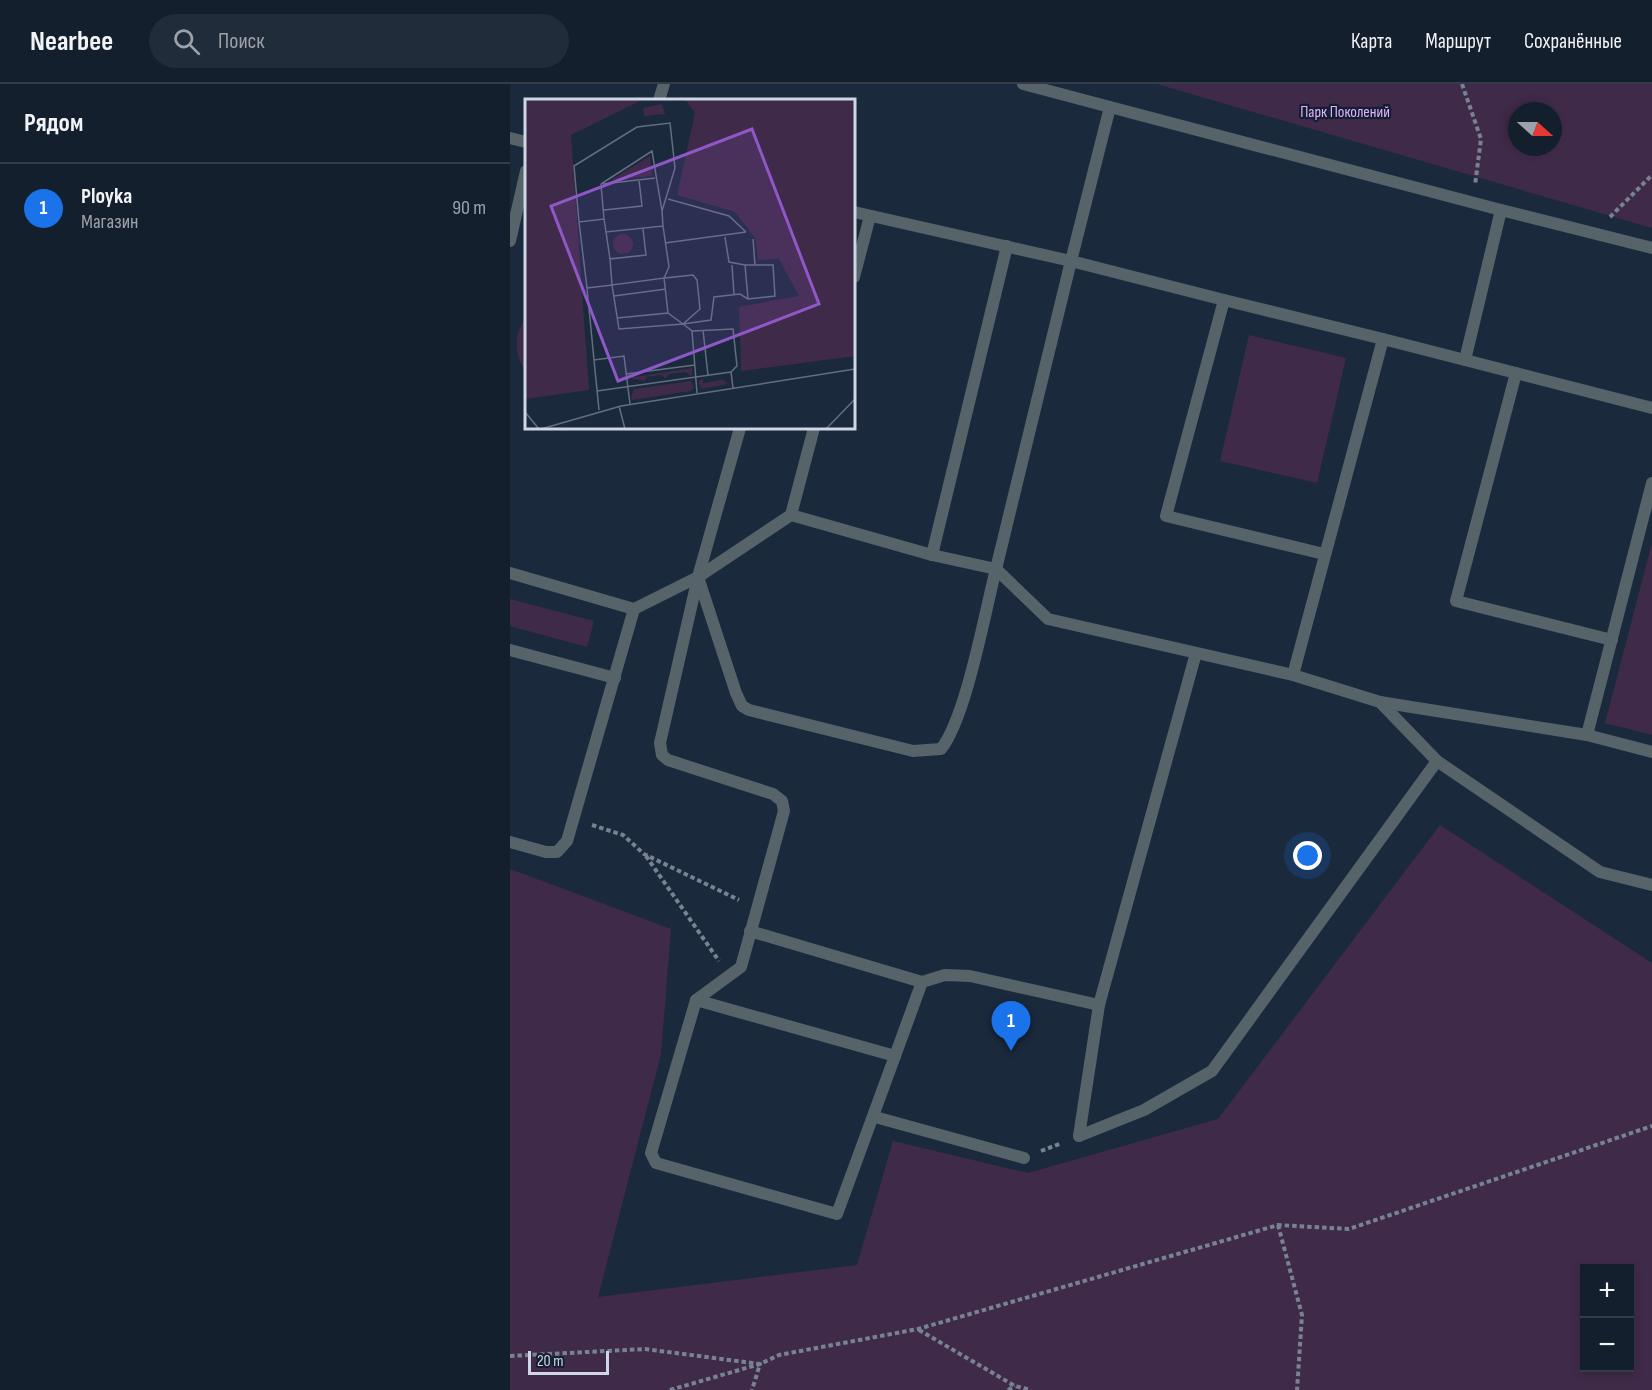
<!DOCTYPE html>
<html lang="ru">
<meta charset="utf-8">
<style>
body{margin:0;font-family:"Sofia Sans Condensed",sans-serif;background:#212c3a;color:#f1f3f6}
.controls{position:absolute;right:18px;bottom:18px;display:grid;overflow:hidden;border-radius:0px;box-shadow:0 3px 9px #0003}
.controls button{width:54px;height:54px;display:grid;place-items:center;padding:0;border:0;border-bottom:2px solid #333d4a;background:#141f2e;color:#f1f3f6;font:30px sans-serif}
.compass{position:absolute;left:998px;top:18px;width:54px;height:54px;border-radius:50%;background:#141f2e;box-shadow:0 3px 9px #0003;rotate:111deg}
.scale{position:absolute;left:18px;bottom:15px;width:81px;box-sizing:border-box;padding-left:6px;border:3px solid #ced7e4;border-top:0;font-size:16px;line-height:21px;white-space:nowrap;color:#ced7e4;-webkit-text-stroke:4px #121f32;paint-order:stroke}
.you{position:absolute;left:798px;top:772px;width:21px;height:21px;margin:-15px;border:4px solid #fff;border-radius:50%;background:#1a73e8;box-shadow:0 0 0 9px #1a73e833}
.badge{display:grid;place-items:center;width:39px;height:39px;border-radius:50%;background:#1a73e8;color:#fff;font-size:20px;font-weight:700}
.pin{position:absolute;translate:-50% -50px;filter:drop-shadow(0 2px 3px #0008)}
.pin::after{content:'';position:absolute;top:32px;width:21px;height:18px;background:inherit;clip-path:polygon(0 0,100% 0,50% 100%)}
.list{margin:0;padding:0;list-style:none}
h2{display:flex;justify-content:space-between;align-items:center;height:78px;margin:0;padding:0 24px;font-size:26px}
h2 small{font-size:20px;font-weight:400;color:#9da2aa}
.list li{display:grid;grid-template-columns:39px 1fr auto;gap:18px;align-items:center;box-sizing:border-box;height:90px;padding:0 24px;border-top:2px solid #333d4a}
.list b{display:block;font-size:22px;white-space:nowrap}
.list p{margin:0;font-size:20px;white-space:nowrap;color:#9da2aa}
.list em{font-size:20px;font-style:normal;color:#9da2aa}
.icon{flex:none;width:33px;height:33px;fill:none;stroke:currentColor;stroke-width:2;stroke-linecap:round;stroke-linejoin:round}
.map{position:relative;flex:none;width:1142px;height:1306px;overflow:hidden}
header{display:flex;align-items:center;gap:36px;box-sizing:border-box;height:84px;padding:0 30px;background:#141f2e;border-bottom:2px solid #333d4a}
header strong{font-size:28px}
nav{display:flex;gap:33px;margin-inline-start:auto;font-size:21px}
.search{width:420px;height:54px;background:#212c3a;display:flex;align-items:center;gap:15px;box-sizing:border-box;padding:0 21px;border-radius:33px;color:#9da2aa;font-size:22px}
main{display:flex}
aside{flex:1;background:#141f2e}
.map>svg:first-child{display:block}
.green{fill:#3f2b49;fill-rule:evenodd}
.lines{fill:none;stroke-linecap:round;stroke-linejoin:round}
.path{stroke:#778293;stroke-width:4;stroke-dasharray:4.5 3;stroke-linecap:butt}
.service{stroke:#566369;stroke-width:12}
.labels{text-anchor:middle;stroke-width:4.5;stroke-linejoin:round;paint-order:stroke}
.park-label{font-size:16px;fill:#e5b2fd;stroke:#121f32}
.inset-road{fill:none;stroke:#636f80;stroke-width:1.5}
.view{fill:#9057c8;fill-opacity:0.15;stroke:#9057c8;stroke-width:3}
.inset-edge{fill:none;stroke:#ced7e4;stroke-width:3}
</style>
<header>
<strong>Nearbee</strong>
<div class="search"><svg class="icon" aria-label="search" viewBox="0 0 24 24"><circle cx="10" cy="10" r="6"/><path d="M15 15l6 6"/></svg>Поиск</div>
<nav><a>Карта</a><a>Маршрут</a><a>Сохранённые</a></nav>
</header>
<main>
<aside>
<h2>Рядом<small></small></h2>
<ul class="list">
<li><span class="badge">1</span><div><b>Ployka</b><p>Магазин</p></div><em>90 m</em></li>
</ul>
</aside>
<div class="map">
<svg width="1142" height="1306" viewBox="0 0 1142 1306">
<rect width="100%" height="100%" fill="#1b293d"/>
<!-- green -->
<g class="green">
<path d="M 647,0 L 1142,0 L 1142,144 ZM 1007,27 L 1043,27 L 1043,63 L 1007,63 Z"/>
<path d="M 16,234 L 16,288 C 4,271 3,250 16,234 Z"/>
<polygon points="739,251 836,274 807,399 710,377"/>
<polygon points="1142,459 1142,651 1095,639"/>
<polygon points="0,515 84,537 77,563 0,542"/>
<path d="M 930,741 L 1142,879 L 1142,1306 L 0,1306 L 0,785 L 161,845 L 151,970 L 88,1213 L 347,1181 L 383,1057 L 518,1089 L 708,1035 ZM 1074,1184 L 1120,1184 L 1120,1284 L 1074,1284 Z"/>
</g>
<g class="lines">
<!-- path -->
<g class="path">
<polyline points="952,0 971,55 965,101"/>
<polyline points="1100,133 1142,91"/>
<polyline points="82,741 113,751 134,770 229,816"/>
<polyline points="136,772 209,877"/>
<polyline points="531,1067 552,1059"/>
<polyline points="768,1141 792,1231 787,1306"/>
<polyline points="409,1246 505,1302 521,1306"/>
<polyline points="0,1272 135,1265 250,1280 242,1306"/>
<polyline points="160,1306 250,1280 269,1271 408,1245 768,1141 839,1145 1142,1042"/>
<polyline points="498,1306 505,1302"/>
</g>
<!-- service -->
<g class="service">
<polyline points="149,16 154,0"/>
<polyline points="600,23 991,126"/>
<polyline points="0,54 16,58"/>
<polyline points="344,128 561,177 600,23 513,0"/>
<polyline points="0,157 16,87"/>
<polyline points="344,193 360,132"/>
<polyline points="714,216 873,255"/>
<polyline points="955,276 1142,324"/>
<polyline points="1006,289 946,517 1102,556"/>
<polyline points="304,344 281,431 422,471 486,485 561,177 714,216 656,432 814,470"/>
<polyline points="422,471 497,162"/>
<polyline points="0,489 124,525 188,493 230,344"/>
<path d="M 188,493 L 226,609 L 232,622 L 239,626 L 403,667 L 431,665 C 456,634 475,528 486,485 L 538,535 L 783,591 L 870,618 L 927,677 L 1090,788 L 1142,801"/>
<polyline points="0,566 105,594"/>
<polyline points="783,591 873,255 955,276 991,126 1142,164"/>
<polyline points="870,618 1077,651 1142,668"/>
<polyline points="1077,651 1142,399"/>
<polyline points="0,758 36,768 47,768 57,757 124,525"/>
<polyline points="240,847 412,898"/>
<polygon points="186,916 385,972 327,1130 146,1079 141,1069"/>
<polyline points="186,916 231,883 274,727 272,717 263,710 158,676 152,671 150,659 188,493 281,431"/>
<polyline points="385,972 412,898 435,891 460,892 589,921"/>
<polyline points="365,1033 514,1074"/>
<polyline points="569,1052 634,1026 702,987 927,677"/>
<polyline points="569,1052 589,921 686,569"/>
</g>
</g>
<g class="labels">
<!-- park labels -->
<g class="park-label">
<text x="835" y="33">Парк Поколений</text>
</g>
</g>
<!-- overview -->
<g transform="translate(15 15)">
<rect width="330" height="330" fill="#1b293d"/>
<path d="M 0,0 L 119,0 L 46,36 L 64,291 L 0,300 ZM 160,0 L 330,0 L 330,257 L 216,272 L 214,208 L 274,197 L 254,160 L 233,161 L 230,139 L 210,113 L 152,96 L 170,14 ZM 137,5 L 140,15 L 119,17 L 118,9 ZM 125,57 L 127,77 L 86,81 ZM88 145a10 10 0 1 1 20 0a10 10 0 1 1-20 0ZM 167,269 L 167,277 L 160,273 L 144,275 L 140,280 L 137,276 L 121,278 L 120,282 L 103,279 ZM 178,279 L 178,284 L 198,281 L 203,285 L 176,290 L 173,283 ZM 166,282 L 169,288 L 166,292 L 107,301 L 106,298 L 109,290 Z" fill="#3f2b49"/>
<path class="inset-road" d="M 76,85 L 127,52 L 137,112M 76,85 L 79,120M 78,85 L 130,79M 143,100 L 204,117 L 221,133M 79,111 L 117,107 L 114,81M 54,123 L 62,189M 138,127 L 137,112 L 150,69 L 145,24 L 112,28 L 49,67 L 54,123 L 79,120 L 81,133 L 138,127 L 144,168 L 139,179 L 168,176 L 172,181 L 175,210 L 158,225M 81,133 L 85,160M 200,138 L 204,163 L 220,166M 228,140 L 230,166M 140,144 L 221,133M 207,166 L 209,196M 220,166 L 248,166 L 250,197 L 223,200 ZM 89,197 L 141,190M 143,214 L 158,225 L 186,221 L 189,198 L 215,195 L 223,200M 92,219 L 143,214 L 139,179 L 87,186 L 85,160 L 121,156 L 118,130M 178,231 L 183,276M 167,232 L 208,230 L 212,267 L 206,273 L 208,289M 69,261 L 74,311M 101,275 L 170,266M 72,292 L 206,273M 105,305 L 99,257 L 69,261 L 62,189 L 87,186 L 94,230 L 158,225 L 167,232 L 172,294M 94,307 L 100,330M 0,313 L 14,330M 16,330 L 96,307 L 330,270M 301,330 L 330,300"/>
<path class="view" d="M 227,30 L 294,205 L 93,282 L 26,107 Z"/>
<rect width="330" height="330" class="inset-edge"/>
</g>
</svg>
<div class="controls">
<button>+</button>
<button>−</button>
</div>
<svg class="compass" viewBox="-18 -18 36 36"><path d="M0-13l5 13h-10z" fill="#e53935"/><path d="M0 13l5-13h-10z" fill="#9da2aa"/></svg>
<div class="scale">20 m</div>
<div class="you"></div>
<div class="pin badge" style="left:501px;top:967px">1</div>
</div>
</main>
